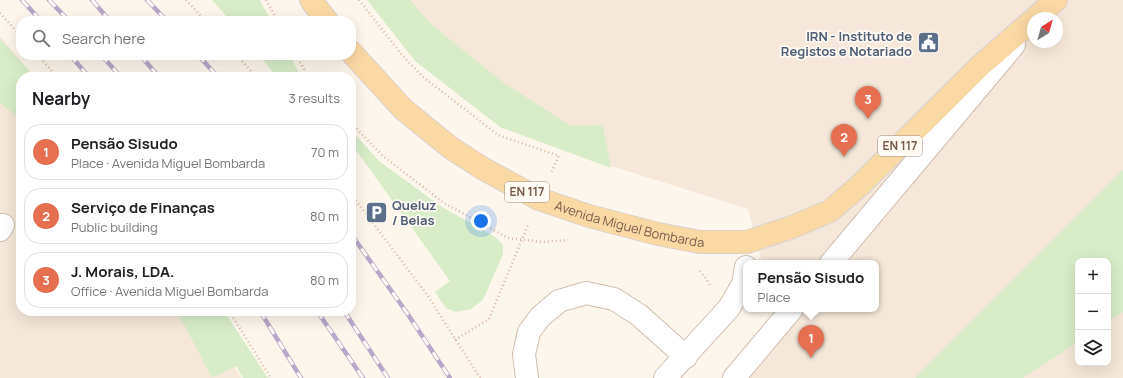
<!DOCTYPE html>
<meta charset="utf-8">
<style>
body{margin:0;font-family:Manrope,sans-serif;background:#f2f2f2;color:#202124}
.controls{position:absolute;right:12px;bottom:12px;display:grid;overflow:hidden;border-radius:8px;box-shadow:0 4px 16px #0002}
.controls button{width:36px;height:36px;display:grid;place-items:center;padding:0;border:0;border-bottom:1px solid #e0e0e0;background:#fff;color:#202124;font:20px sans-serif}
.compass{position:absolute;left:1027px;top:12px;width:36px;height:36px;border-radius:50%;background:#fff;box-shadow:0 4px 16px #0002;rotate:37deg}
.you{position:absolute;left:481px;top:221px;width:14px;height:14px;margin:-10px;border:3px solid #fff;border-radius:50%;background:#1a73e8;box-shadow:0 0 0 6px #1a73e833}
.badge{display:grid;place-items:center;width:26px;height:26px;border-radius:50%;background:#e76f51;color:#fff;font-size:13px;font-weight:700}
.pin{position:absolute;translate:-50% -33px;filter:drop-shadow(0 1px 2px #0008)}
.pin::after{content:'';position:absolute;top:21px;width:14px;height:12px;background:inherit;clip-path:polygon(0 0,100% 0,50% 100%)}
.popup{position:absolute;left:743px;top:260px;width:136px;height:52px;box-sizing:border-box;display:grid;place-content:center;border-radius:8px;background:#fff;filter:drop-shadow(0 1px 3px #0005);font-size:13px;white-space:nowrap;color:#757577}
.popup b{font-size:15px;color:#202124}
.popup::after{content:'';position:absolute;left:50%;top:100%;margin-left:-8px;border:8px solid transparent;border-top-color:#fff}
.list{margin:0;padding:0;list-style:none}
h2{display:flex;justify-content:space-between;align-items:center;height:52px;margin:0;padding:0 16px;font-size:17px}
h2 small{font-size:13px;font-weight:400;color:#757577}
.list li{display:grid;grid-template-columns:26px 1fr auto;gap:12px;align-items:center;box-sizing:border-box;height:56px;margin:0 8px 8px;padding:0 8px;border:1px solid #e0e0e0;border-radius:16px}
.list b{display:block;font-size:15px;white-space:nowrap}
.list p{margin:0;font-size:13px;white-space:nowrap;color:#757577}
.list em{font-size:13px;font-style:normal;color:#757577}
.icon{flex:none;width:22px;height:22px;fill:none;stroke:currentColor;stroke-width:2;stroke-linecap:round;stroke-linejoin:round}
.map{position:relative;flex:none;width:1123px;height:378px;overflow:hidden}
.search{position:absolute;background:#fff;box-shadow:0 4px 16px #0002;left:16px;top:16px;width:340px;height:44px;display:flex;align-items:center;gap:10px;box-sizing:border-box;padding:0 14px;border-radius:16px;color:#757577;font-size:15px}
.panel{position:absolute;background:#fff;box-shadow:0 4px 16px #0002;left:16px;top:72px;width:340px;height:244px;border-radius:16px}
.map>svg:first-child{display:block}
.residential{fill:#f5e8da;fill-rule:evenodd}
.green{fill:#d8ecc9}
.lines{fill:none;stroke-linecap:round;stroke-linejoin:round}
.street-casing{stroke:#d1beb0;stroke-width:24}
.primary-casing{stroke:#dad1cd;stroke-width:24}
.path{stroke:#d9b8a5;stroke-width:2.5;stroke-dasharray:1 3;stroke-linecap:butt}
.street{stroke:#fff;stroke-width:22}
.primary{stroke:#fbd9a5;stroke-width:22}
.rail-casing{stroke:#b9a8c9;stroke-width:4.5}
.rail{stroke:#fffaf3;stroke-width:3;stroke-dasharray:9;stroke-linecap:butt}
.labels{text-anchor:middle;stroke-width:3.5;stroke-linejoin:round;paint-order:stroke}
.shield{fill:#fffaf3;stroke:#a28b7f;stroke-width:1}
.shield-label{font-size:12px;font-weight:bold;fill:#7a5c4d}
.service-label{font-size:13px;font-weight:bold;fill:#4e5e75;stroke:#fffaf3;text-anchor:end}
.street-label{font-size:13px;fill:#7a5c4d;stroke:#fffaf3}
</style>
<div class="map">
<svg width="1123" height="378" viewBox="0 0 1123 378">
<rect width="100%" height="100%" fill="#fdf6ec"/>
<!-- residential -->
<g class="residential">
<path d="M 374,0 L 1123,0 L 1123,378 L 737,378 L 780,327 L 775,309 L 876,309 L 876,263 L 762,263 L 748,209 L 608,165 ZM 1033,18 L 1057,18 L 1057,42 L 1033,42 ZM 1078,261 L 1108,261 L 1108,363 L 1078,363 Z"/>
<polygon points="0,36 34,77 21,77 21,311 197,311 241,378 0,378"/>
</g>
<!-- green -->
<g class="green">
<polygon points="212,0 260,0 271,21 231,21"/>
<polygon points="367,0 410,0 432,25 504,83 571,126 603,125 611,168 500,127 415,61"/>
<polygon points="0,39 35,77 21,77 21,120 0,103"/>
<polygon points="259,55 290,55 298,71 298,77 277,77"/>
<polygon points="351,130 379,161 442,207 497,238 503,245 503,254 483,300 471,309 456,312 446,308 435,292 450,281 351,143"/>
<polygon points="1123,170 1123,312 1108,322 1108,261 1078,261 1078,342 1023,378 915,378"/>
<polygon points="177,311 224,311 268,378 243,378 236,366 212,378"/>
</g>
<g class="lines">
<defs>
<g id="street">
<polyline points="0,230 3,225"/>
<polyline points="831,263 1014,45"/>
<polyline points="527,378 524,354 529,332 540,317 559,301 586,293 614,299 639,315 686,357"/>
<polyline points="665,378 729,308 743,284 746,267"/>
<polyline points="734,378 792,309"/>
</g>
<g id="primary">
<polyline points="311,0 327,21"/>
<polyline points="1035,18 1056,0"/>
<path id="s1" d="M 351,52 L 403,109 L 451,148 L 482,168 L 539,199 L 589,216 L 658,234 L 700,242 L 747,242 L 792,227 L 830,211 L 858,187 L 981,65 L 1033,20"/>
</g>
</defs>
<!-- street casing -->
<use href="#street" class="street-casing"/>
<!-- primary casing -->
<use href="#primary" class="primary-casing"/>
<!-- path -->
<g class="path">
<polyline points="186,0 206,21"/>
<polyline points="266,0 278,21"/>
<polyline points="359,0 402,55 423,77 498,135 559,156 551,173"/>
<polyline points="0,13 21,36"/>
<polyline points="38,55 57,77"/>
<polyline points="237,55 256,77"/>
<polyline points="296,55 304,69 304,77"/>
<polyline points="351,123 383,156 444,203 508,238 542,242 568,240"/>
<polyline points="351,194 428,296 480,378"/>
<polyline points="700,271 707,280 710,286"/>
<polyline points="229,311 271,378"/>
<polyline points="455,340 489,319 528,225"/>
</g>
<!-- street -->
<use href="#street" class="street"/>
<!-- primary -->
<use href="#primary" class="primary"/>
<defs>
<g id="rail">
<polyline points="22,0 41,21"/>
<polyline points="49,0 69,21"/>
<polyline points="92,0 110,21"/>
<polyline points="147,0 167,21"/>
<polyline points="70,55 89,77"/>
<polyline points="101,55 121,77"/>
<polyline points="140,55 159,77"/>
<polyline points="198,55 218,77"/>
<polyline points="351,234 407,313 450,378"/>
<polyline points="260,311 301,378"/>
<polyline points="317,311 363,378"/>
<polyline points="344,311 388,378"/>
</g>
</defs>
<!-- rail casing -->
<use href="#rail" class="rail-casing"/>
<!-- rail -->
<use href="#rail" class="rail"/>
</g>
<!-- icons -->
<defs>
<symbol id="civic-square" viewBox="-11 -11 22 22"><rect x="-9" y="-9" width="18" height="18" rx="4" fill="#5c6f8a" stroke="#fffaf3"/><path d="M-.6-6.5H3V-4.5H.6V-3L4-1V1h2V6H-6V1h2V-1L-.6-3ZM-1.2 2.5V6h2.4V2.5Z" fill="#fff"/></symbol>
<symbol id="parking-square" viewBox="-11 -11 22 22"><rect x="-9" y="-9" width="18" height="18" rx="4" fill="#5c6f8a" stroke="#fffaf3"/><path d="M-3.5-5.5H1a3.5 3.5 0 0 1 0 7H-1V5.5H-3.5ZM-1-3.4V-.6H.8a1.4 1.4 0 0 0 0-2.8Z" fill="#fff"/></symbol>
</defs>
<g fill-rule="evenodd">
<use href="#civic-square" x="916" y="30" width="25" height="25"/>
<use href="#parking-square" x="364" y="200" width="25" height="25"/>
</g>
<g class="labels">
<!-- shield labels -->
<g class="shield">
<rect x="878" y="136" width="44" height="20" rx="3"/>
<rect x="505" y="182" width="44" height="20" rx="3"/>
</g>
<g class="shield-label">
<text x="900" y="150">EN 117</text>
<text x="527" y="196">EN 117</text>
</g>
<!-- service labels -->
<g class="service-label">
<text x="912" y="41">IRN - Instituto de<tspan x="912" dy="15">Registos e Notariado</tspan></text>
<text x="392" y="210" text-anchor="start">Queluz<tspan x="392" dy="15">/ Belas</tspan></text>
</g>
<!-- street labels -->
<g class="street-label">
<text dy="5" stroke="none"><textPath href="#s1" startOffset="335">Avenida Miguel Bombarda</textPath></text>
</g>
</g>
</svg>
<div class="controls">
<button>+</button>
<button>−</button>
<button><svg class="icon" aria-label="layers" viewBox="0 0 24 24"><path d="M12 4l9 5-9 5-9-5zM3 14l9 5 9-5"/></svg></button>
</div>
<svg class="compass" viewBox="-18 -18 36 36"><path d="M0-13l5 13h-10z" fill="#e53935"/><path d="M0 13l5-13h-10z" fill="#757577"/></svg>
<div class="you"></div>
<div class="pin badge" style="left:811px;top:358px">1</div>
<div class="popup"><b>Pensão Sisudo</b>Place</div>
<div class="pin badge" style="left:844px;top:157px">2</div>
<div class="pin badge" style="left:868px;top:119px">3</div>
<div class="search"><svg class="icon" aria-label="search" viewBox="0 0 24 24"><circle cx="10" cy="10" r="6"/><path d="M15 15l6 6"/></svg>Search here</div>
<section class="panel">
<h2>Nearby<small>3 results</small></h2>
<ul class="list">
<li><span class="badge">1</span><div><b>Pensão Sisudo</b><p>Place · Avenida Miguel Bombarda</p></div><em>70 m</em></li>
<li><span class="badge">2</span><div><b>Serviço de Finanças</b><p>Public building</p></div><em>80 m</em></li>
<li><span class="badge">3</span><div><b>J. Morais, LDA.</b><p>Office · Avenida Miguel Bombarda</p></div><em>80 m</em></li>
</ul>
</section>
</div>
